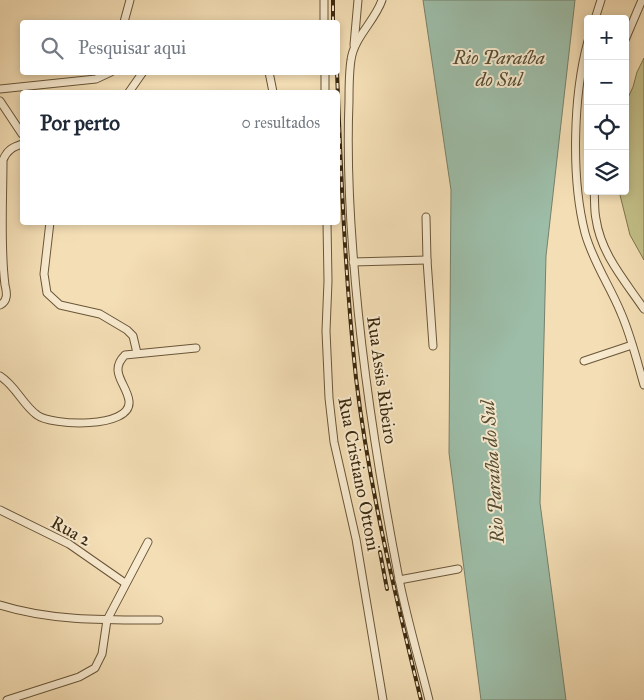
<!DOCTYPE html>
<html lang="pt">
<meta charset="utf-8">
<style>
body{margin:0;font-family:"IM FELL Great Primer",serif;background:#f6f6f7;color:#1f2937}
.controls{position:absolute;right:15px;top:15px;display:grid;overflow:hidden;border-radius:5px;box-shadow:0 2px 8px #0003}
.controls button{width:45px;height:45px;display:grid;place-items:center;padding:0;border:0;border-bottom:1px solid #e0e1e3;background:#fff;color:#1f2937;font:25px sans-serif}
.list{margin:0;padding:0;list-style:none}
h2{display:flex;justify-content:space-between;align-items:center;height:65px;margin:0;padding:0 20px;font-size:21px}
h2 small{font-size:16px;font-weight:400;color:#747a83}
.icon{flex:none;width:28px;height:28px;fill:none;stroke:currentColor;stroke-width:2;stroke-linecap:round;stroke-linejoin:round}
.map{position:relative;flex:none;width:644px;height:700px;overflow:hidden}
.search{position:absolute;background:#fff;box-shadow:0 2px 8px #0003;left:20px;top:20px;width:320px;height:55px;display:flex;align-items:center;gap:12px;box-sizing:border-box;padding:0 18px;border-radius:5px;color:#747a83;font-size:19px}
.panel{position:absolute;background:#fff;box-shadow:0 2px 8px #0003;left:20px;top:90px;width:320px;height:135px;border-radius:5px}
.map>svg:first-child{display:block}
.green{fill:#c3bf88;stroke:#7f744b}
.water{fill:#9dbda8;stroke:#76816a}
.lines{fill:none;stroke-linecap:round;stroke-linejoin:round}
.minor-casing{stroke:#695638;stroke-width:9}
.minor{stroke:#f8eacf;stroke-width:7}
.rail-casing{stroke:#3b280e;stroke-width:4}
.rail{stroke:#f8eacf;stroke-width:2;stroke-dasharray:5.5;stroke-linecap:butt}
.labels{text-anchor:middle;stroke-width:4;stroke-linejoin:round;paint-order:stroke}
.street-label{font-size:18px;fill:#3b280e;stroke:#f8eacf}
.water-label{font-size:19px;font-style:italic;fill:#544d34;stroke:#f8eacf}
</style>
<div class="map">
<svg width="644" height="700" viewBox="0 0 644 700">
<rect width="100%" height="100%" fill="#f4deb5"/>
<filter id="stains"><feTurbulence type="fractalNoise" baseFrequency=".004" numOctaves="4"/><feColorMatrix values="0 0 0 0 .2 0 0 0 0 .09 0 0 0 0 .02 0 0 0 .5 -.17"/></filter>
<radialGradient id="worn" r=".72"><stop offset=".6" stop-color="#630" stop-opacity="0"/><stop offset="1" stop-color="#630" stop-opacity=".3"/></radialGradient>
<!-- green -->
<polygon class="green" points="644,58 644,260 630,235 619,191 625,191 625,104 633,87 637,72"/>
<!-- water -->
<polygon class="water" points="423,0 575,0 546,256 540,503 566,700 481,700 449,453 451,190"/>
<g class="lines">
<defs>
<g id="minor">
<polyline points="324,0 324,22"/>
<path d="M 382,0 C 375,21 354,37 351,60 C 349,73 349,88 349,101 C 347,152 349,202 353,253 C 361,362 378,471 399,579 C 407,619 419,660 429,700"/>
<polyline points="595,19 601,0"/>
<polyline points="124,22 130,0"/>
<polyline points="625,40 642,0"/>
<path d="M 588,41 C 573,96 571,178 585,233 C 593,262 610,286 621,313 C 631,336 637,361 644,385"/>
<polyline points="354,45 358,0"/>
<polyline points="269,72 273,92"/>
<polyline points="325,72 325,92"/>
<polyline points="0,89 96,79 111,72"/>
<polyline points="129,92 143,72"/>
<polyline points="0,101 22,134"/>
<path d="M 594,191 C 595,200 594,210 596,219 C 601,254 625,281 644,309"/>
<polyline points="426,217 427,260 433,346"/>
<polyline points="50,222 44,274 47,293 60,305 100,314 127,330 133,336 137,353"/>
<polyline points="327,222 328,281 326,331 329,398 334,442 356,539 383,700"/>
<polyline points="353,262 427,260"/>
<path d="M 0,305 C 8,301 7,293 5,285 C 0,247 3,198 3,160 C 7,150 13,147 22,144"/>
<polyline points="584,361 632,345"/>
<path d="M 0,376 C 16,386 22,404 37,415 C 51,426 132,429 129,401 C 127,384 108,372 125,355 L 196,348"/>
<polyline points="0,510 69,544 125,583"/>
<polyline points="399,580 458,569"/>
<path d="M 0,605 C 51,621 106,620 159,620"/>
<polyline points="7,700 79,677 95,668 102,654 107,620 148,542"/>
</g>
</defs>
<!-- minor casing -->
<use href="#minor" class="minor-casing"/>
<!-- minor -->
<use href="#minor" class="minor"/>
<defs>
<g id="rail">
<polyline points="333,22 333,0"/>
<path d="M 337,72 C 341,174 345,276 356,378 C 369,487 395,594 421,700"/>
<polyline points="380,552 387,589"/>
</g>
</defs>
<!-- rail casing -->
<use href="#rail" class="rail-casing"/>
<!-- rail -->
<use href="#rail" class="rail"/>
</g>
<g class="labels">
<!-- street labels -->
<g class="street-label">
<text transform="translate(382 380) rotate(82)" y="6">Rua Assis Ribeiro</text>
<text transform="translate(359 474) rotate(79)" y="6">Rua Cristiano Ottoni</text>
<text transform="translate(71 531) rotate(29)" y="6">Rua 2</text>
</g>
<!-- water labels -->
<g class="water-label">
<text x="499" y="64">Rio Paraíba<tspan x="499" dy="22">do Sul</tspan></text>
<text transform="translate(492 472) rotate(-94)" y="7">Rio Paraíba do Sul</text>
</g>
</g>
<rect width="100%" height="100%" filter="url(#stains)"/>
<rect width="100%" height="100%" fill="url(#worn)"/>
</svg>
<div class="controls">
<button>+</button>
<button>−</button>
<button><svg class="icon" aria-label="locate" viewBox="0 0 24 24"><circle cx="12" cy="12" r="6"/><path d="M12 2v4M12 18v4M2 12h4M18 12h4"/></svg></button>
<button><svg class="icon" aria-label="layers" viewBox="0 0 24 24"><path d="M12 4l9 5-9 5-9-5zM3 14l9 5 9-5"/></svg></button>
</div>
<div class="search"><svg class="icon" aria-label="search" viewBox="0 0 24 24"><circle cx="10" cy="10" r="6"/><path d="M15 15l6 6"/></svg>Pesquisar aqui</div>
<section class="panel">
<h2>Por perto<small>0 resultados</small></h2>
<ul class="list">
</ul>
</section>
</div>
